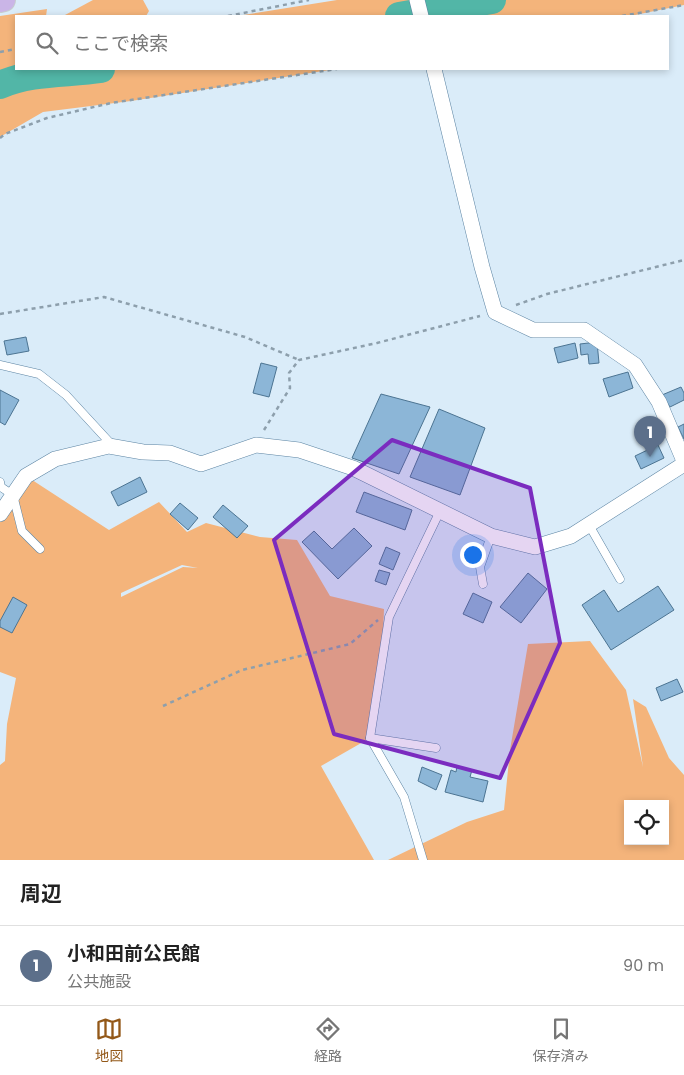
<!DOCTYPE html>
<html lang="ja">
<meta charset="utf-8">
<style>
body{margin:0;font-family:Poppins,"Noto Sans JP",sans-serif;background:#f2f2f2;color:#222}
.controls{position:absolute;right:15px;bottom:15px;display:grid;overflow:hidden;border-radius:0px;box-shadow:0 2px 8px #0003}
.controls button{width:45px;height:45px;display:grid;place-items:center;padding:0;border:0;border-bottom:1px solid #e0e0e0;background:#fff;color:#222;font:25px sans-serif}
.you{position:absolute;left:472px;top:554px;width:18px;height:18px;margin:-12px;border:4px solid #fff;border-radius:50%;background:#1a73e8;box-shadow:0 0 0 8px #1a73e833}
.badge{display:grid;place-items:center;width:32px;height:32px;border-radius:50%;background:#935818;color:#fff;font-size:16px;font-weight:700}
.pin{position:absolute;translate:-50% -41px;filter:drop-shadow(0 1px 2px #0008)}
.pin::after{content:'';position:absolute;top:26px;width:18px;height:15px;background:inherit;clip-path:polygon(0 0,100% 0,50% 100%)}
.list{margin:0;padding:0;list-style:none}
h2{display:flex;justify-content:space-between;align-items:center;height:65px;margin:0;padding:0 20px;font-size:21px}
h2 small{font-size:16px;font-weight:400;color:#767676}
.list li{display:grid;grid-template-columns:32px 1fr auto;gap:15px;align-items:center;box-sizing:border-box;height:80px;padding:0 20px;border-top:1px solid #e0e0e0}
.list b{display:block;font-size:19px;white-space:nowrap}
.list p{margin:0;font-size:16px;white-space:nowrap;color:#767676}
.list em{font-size:16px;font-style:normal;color:#767676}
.icon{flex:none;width:28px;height:28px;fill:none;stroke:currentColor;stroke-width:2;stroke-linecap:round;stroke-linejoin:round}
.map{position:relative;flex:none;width:684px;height:860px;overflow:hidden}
.search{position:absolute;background:#fff;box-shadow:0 2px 8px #0003;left:15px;right:15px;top:15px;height:55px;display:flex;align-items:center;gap:12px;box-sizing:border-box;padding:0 18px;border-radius:0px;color:#767676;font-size:19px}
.sheet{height:145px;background:#fff}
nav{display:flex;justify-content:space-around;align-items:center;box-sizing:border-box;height:70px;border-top:1px solid #e0e0e0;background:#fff;font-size:14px;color:#767676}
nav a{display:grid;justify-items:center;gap:2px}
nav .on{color:#935818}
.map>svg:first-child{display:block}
.green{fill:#f4b47b;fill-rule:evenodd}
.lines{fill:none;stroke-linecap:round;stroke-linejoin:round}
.river{stroke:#52b6a7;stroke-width:28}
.building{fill:#8cb6d7;stroke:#4c7492}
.lane-casing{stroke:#5c84a3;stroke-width:9}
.street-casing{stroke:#5c84a3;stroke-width:16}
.primary-casing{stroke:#c7cccf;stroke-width:24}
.path{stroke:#8d9fac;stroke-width:2.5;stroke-dasharray:4 4;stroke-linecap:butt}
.lane{stroke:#fff;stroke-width:8}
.street{stroke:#fff;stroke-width:15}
.primary{stroke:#cab5e7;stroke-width:22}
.marked{fill:#7b2cbf;fill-opacity:0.2;stroke:#7b2cbf;stroke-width:4;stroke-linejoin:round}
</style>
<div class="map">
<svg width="684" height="860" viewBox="0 0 684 860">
<rect width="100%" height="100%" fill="#daecf9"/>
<!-- green -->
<g class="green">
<polygon points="93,0 143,0 149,11 146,16 65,16 65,15"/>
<polygon points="337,0 684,0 684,5 630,16 237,16"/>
<polygon points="47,9 46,16 16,16 16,69 336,69 131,101 43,112 0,137 0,16"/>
<path d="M 26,476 L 109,530 L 159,502 L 187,532 L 206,523 L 260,537 L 297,540 L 330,596 L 384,609 L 381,692 L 370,738 L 321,766 L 374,860 L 0,860 L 0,765 L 5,761 L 7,724 L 16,678 L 0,672 L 0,514 ZM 182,565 L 198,568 L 183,567 L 121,597 L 121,593 Z"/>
<path d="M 590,641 L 626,690 L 643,767 L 633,699 L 646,707 L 669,758 L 684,775 L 684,860 L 388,860 L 467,822 L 504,810 L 510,750 L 528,644 ZM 628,804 L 665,804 L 665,841 L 628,841 Z"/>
</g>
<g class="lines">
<!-- river -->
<g class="river">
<polyline points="399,16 492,0"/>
<path d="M 0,85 C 31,71 68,74 101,69"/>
</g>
</g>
<!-- building -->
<g class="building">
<polygon points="26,337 29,351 7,355 4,341"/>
<polygon points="597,342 599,363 589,364 588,354 581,355 580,344"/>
<polygon points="575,343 578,358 558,363 554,348"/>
<polygon points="261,363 277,367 269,397 253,393"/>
<polygon points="628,372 633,388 609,397 603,379"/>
<polygon points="681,387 684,393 684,400 670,407 662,395"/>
<polygon points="0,390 19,400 5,425 0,422"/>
<polygon points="381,394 430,407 399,474 352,458"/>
<polygon points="439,409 485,428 460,495 410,477"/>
<polygon points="684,424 684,439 678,427"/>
<polygon points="658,445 664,458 641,469 635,456"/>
<polygon points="140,477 147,492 118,506 111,492"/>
<polygon points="364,492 412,510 405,530 356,512"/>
<polygon points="180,503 198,518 188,530 170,514"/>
<polygon points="223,505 248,526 237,538 213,517"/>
<polygon points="354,528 372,546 338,579 302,542 314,531 332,549"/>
<polygon points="386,547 400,553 393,570 379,564"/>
<polygon points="379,570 390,573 386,585 375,581"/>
<polygon points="528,573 547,589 521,623 500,607"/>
<polygon points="658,586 674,610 611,650 582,605 604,590 618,612"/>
<polygon points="473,593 492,602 483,623 463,614"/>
<polygon points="13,597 27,605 12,633 0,627 0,621"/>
<polygon points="677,679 683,692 661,701 656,688"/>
<polygon points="457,766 472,770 470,777 488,781 483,802 445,792 451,770 456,772"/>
<polygon points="422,767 442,775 436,790 418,781"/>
</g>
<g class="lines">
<defs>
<g id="lane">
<polyline points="0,365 39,374 66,395 112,445"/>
<polyline points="0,482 1,487 13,495 22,531 40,549"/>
<polyline points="589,525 620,579"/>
<polyline points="483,584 480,567 491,536"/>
<polyline points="370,738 436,748"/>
<polyline points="423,860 404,797 370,738 389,617 440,511"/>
</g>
<g id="street">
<polyline points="417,0 421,16"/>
<polyline points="434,69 482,267 495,312 533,330 584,330 635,365 659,402 684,461"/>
<polyline points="0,514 26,476 55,459 109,446 143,452 170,453 201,464 256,445 299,450 353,468 491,536 535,547 571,536 684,464"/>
</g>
<polyline id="primary" points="0,1 4,0"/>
</defs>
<!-- lane casing -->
<use href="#lane" class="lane-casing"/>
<!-- street casing -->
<use href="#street" class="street-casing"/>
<!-- primary casing -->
<use href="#primary" class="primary-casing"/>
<!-- path -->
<g class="path">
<polyline points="228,16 309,0"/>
<polyline points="622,16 684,5"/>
<polyline points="0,52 16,49"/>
<polyline points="0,138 5,134 47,118 111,103 337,69"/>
<polyline points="516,305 547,294 684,260"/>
<polyline points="0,314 104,297 245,337 299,360"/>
<polyline points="264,430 290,388 289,373 299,360 377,343 480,316"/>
<polyline points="163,706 242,670 350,644 378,620"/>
</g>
<!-- lane -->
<use href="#lane" class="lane"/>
<!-- street -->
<use href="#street" class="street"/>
<!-- primary -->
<use href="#primary" class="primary"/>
</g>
<!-- marked area -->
<path class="marked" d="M 392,440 L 530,488 L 560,643 L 500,778 L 334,734 L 274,540 Z"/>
</svg>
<div class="controls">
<button><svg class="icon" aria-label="locate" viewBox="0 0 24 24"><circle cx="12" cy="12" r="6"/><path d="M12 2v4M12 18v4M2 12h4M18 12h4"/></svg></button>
</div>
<div class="you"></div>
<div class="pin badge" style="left:650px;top:457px;background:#5c6f8a">1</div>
<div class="search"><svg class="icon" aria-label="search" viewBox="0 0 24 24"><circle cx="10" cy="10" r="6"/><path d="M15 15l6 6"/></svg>ここで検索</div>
</div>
<section class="sheet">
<h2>周辺<small></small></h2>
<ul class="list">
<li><span class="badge" style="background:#5c6f8a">1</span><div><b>小和田前公民館</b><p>公共施設</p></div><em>90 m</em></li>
</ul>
</section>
<nav>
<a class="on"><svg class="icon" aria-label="map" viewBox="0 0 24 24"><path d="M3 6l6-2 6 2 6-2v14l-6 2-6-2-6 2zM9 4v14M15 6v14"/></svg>地図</a>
<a><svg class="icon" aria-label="directions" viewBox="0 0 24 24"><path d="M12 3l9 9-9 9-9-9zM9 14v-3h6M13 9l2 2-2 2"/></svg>経路</a>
<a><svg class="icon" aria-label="saved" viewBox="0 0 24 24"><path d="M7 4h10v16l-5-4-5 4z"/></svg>保存済み</a>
</nav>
